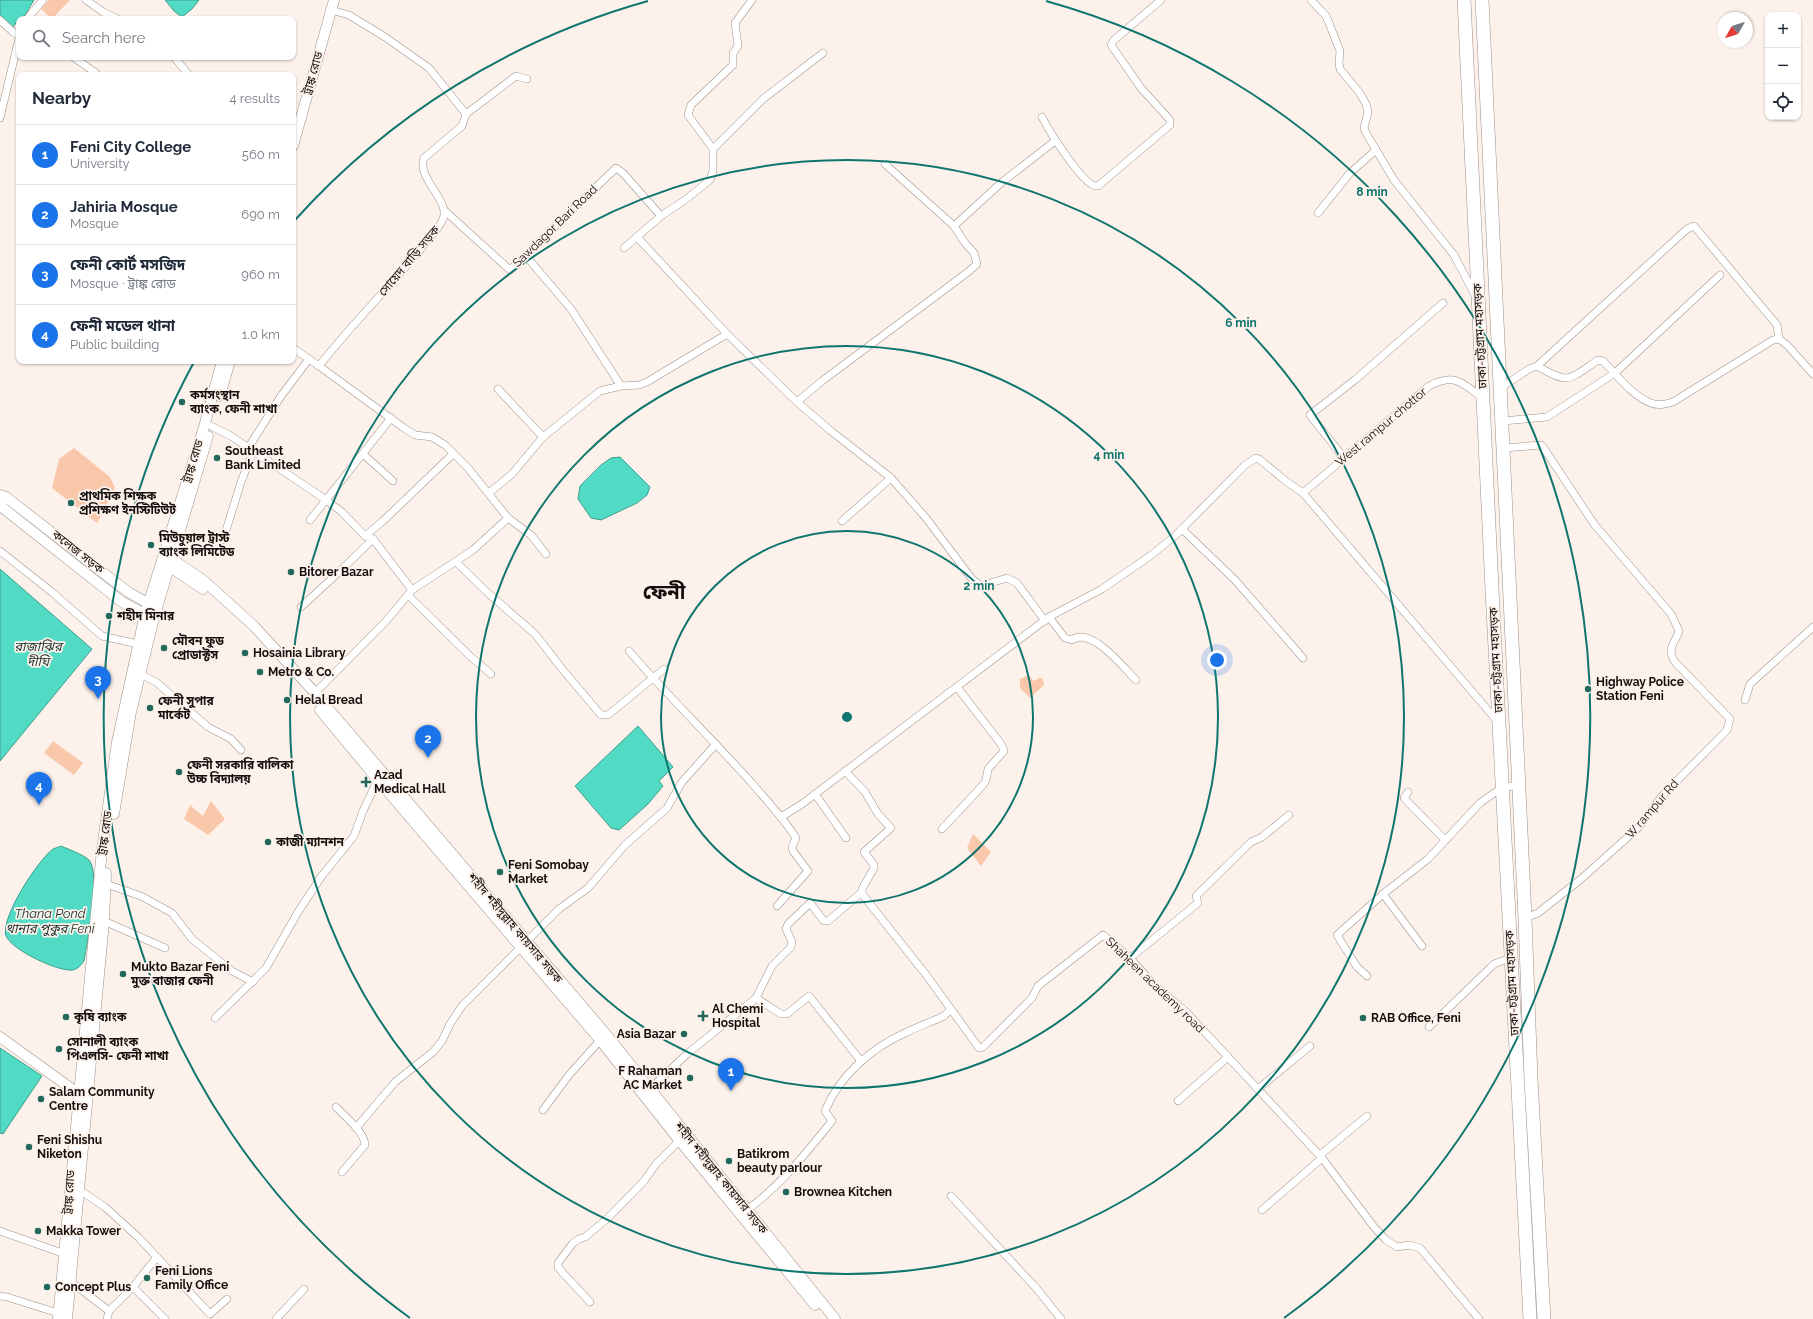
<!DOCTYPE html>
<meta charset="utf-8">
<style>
body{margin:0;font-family:Raleway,"Noto Sans Bengali",sans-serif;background:#f6f6f7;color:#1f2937}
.controls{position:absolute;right:12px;top:12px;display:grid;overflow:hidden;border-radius:8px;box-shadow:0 1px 3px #0004}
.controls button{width:36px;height:36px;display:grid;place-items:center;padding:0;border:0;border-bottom:1px solid #e0e1e3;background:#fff;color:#1f2937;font:20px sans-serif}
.compass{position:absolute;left:1717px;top:12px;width:36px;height:36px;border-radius:50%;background:#fff;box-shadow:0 1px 3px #0004;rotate:231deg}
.you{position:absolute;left:1217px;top:660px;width:14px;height:14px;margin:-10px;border:3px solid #fff;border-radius:50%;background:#1a73e8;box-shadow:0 0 0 6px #1a73e833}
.badge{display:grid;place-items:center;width:26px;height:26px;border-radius:50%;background:#1a73e8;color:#fff;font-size:13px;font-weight:700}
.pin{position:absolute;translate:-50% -33px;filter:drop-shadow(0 1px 2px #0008)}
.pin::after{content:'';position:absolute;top:21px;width:14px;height:12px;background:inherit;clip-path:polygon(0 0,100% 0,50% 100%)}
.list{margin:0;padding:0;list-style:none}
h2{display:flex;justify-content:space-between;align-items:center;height:52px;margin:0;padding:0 16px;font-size:17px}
h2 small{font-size:13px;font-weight:400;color:#747a83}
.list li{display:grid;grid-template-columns:26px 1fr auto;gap:12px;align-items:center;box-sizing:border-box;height:60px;padding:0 16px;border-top:1px solid #e0e1e3}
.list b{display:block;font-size:15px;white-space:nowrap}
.list p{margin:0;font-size:13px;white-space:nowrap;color:#747a83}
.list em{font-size:13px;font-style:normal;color:#747a83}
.icon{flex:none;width:22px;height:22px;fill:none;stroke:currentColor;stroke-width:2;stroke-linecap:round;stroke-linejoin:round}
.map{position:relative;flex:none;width:1813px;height:1319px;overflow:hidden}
.search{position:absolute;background:#fff;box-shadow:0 1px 3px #0004;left:16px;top:16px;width:280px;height:44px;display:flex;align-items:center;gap:10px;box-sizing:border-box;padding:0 14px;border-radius:8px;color:#747a83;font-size:15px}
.panel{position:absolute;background:#fff;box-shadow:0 1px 3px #0004;left:16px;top:72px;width:280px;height:292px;border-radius:8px}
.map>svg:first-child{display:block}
.green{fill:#f9c8aa}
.water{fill:#51dbc4;stroke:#3f9e8d}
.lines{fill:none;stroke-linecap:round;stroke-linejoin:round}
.street-casing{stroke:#9d9189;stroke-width:8}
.secondary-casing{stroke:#9d9189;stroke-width:11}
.highway-casing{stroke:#9d9189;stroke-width:14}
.street{stroke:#fff;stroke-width:7}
.secondary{stroke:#fff;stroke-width:10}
.highway{stroke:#fff;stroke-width:13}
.ring{fill:none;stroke:#0f766e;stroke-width:2}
.poi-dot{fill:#22695d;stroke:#fdf2eb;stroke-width:1.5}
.labels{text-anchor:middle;stroke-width:3.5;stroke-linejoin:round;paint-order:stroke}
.street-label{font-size:12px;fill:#140f0d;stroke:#fdf2eb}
.poi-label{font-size:12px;font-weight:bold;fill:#140f0d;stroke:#fdf2eb;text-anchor:start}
.water-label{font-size:13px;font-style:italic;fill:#19302b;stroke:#fdf2eb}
.town-label{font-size:20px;font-weight:bold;fill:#140f0d;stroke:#fdf2eb}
.centre{fill:#0f766e;stroke:#fdf2eb;stroke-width:2}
.ring-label{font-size:12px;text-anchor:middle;font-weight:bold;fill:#0f766e;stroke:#fdf2eb;stroke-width:3.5;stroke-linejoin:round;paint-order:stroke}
</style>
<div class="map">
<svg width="1813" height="1319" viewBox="0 0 1813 1319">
<rect width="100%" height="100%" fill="#fdf2eb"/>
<!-- green -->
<g class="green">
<polygon points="49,0 70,0 52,19 41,9"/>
<polygon points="74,448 110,477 115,488 97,523 52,488 59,459"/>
<polygon points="1029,675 1033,681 1040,678 1043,679 1044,685 1030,698 1020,688 1020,679"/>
<polygon points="53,741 83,763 74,775 44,753"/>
<polygon points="211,801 225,819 208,835 184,819 190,805 203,816"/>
<polygon points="973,834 991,852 981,866 967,848"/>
</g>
<!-- water -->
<g class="water">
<polygon points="0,0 34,0 25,15 19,19 12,28 0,16"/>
<polygon points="165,0 199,0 192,9 182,17 174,11"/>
<polygon points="620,457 650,487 647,495 637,503 601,520 591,518 578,499 580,486 601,465 611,458"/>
<polygon points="0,569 92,649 0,761"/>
<polygon points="638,726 673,767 659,781 663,786 648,804 619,830 611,828 575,786"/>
<path d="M 61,846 C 70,850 82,854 89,860 C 101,873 87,943 84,961 C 81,965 78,969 73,970 C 58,972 12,950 6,936 C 0,918 38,860 53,849 C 55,848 59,847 61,846 Z"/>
<polygon points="0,1048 42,1076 3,1134 0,1133"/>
</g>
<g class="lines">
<defs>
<g id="street">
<polyline points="86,0 103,12 118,19"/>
<polyline points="1311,0 1326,16 1329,23 1340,51 1339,63 1340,69 1359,92 1366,104 1368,112 1364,128 1366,133 1394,180 1454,255 1475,295"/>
<polyline points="331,10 349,15 385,37 429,68 466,114"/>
<polyline points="27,19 43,0"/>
<polyline points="0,20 13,32 19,35"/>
<polyline points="73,57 96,73"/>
<polyline points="174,57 189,75"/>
<path d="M 1042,117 C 1049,131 1081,182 1095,186 L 1098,186 L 1170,125 L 1170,120 L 1141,88 L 1111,45 L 1114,40 L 1161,0"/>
<polyline points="0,118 19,38"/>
<polyline points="713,149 688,115 691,105 733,65 733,53 738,46 735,23 752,0"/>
<polyline points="445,211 510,270 616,168 623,173 661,216"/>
<polyline points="1318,213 1350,173 1376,150"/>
<polyline points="954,226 1001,183 1055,141"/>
<polyline points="637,237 727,334 797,402 831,431 891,478 926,518 972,579 981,586 1007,578 1017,583 1045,621"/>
<polyline points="624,248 661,216 685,200 710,180 713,171 713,149 763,99 823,53"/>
<polyline points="525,255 571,309 621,386"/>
<polyline points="293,348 319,366 404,428 415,435 432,437 445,445 468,468 508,518 531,535 546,554"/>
<path d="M 319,366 C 352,324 390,287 423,246 C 429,238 439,229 443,219 C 451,201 416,178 424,158 L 462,126 L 466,114 L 516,76 L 527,79"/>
<polyline points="1537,366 1687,229 1694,226 1777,325 1779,339 1787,345 1813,374"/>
<polyline points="498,389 543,437"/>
<path d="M 1499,389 L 1529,369 L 1537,366 C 1570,385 1568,380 1598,360 L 1603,361 C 1617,375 1632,396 1651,403 C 1658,406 1665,404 1673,402 L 1773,340 L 1779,339"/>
<polyline points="797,402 822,381 968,272 977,264 974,253 965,243 954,226 885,164"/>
<polyline points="1502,421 1547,417 1615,373 1720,275"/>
<polyline points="211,426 231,436 326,500 342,512 365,536 373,539 412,590"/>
<path d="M 1504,448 L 1541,445 L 1543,447 L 1594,524 L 1671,614 L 1679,631 C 1675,644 1666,648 1675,662 L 1730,719 L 1727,730 L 1663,795 L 1638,828 L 1581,879 L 1538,913 L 1525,918"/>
<polyline points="363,454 393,481"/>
<polyline points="1344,458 1310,415 1356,379 1443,303"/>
<polyline points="489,493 512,474 543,437 600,391 621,386 639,385 647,382 727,334"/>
<path d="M 1303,493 L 1429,386 C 1454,373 1462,382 1482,398"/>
<polyline points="310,520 391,418"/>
<polyline points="842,521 891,478"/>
<polyline points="1182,529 1235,580 1303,658"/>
<polyline points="365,536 383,521 453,454"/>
<polyline points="223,540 241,482 253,451 250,445 281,396 309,359"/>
<polyline points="0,551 53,593 102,636 138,644"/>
<polyline points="456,562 489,594 535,634 563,670 601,715 608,715 664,669"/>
<polyline points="408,595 471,657 491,674"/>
<polyline points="301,607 339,572 373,539"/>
<path d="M 1049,617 L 1065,638 L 1072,640 C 1091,626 1123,667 1136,680"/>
<path d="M 629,651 C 668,696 710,737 750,781 C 766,800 783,817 796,838 L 792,847 L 793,851 L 808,871 L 777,906"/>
<polyline points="140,674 156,682 208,727 231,739 241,750"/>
<polyline points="315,693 387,620 412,590 473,550 508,518"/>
<polyline points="1745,700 1750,684 1813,627"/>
<polyline points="845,771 865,792 878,814 891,828 864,852 874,865 874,868 862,889 862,894 927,976 979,1048 983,1047 1032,998 1038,986 1103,935 1130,958 1153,984 1186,1012 1228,1057 1322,1158 1374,1227 1386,1240 1397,1247 1409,1245 1420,1248 1479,1319"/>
<polyline points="1408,792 1404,798 1445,840"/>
<polyline points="815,794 846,838"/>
<polyline points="780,816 786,814 802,804 1049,617 1102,589 1150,556 1175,536 1245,465 1256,458 1259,459 1287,482 1303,493 1498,722"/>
<polyline points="942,829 983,785 986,780 988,769 1004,751 1001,744 957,687"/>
<polyline points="106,884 141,896 172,913 192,939 232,971 253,982"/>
<polyline points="1383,894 1422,946"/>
<polyline points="104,921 165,948"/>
<polyline points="1130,958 1198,903 1196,896 1251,842 1262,837 1289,815"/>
<polyline points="1367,976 1357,967 1337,935 1383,894 1428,859 1480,803 1494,793 1503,788 1518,785"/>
<polyline points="756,998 772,966 791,947 792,942 786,929 788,924 810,903 824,921 828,921 862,892"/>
<polyline points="215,1018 266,968 298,912 321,877 354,836 363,811 379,777"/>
<polyline points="1429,1027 1489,969 1494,964 1510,958"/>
<polyline points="650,1089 687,1054 756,998 781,1014 787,1014 809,996 861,1061"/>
<polyline points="1258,1089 1310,1046"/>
<polyline points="1178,1101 1228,1057"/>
<path d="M 336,1107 C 345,1117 364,1131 365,1145 L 342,1172"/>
<polyline points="543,1110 569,1075 603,1037"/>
<polyline points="356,1128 395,1082 433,1052 442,1041 450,1024 462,1006 559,909 588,888 625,845 667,808 682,782 716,744"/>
<polyline points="1320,1155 1367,1116"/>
<polyline points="78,1189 105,1207 139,1238 210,1314 227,1299"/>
<polyline points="951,1196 1037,1289 1061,1319"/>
<path d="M 747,1210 C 781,1185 806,1153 832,1121 L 825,1111 C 840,1075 871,1048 907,1032 C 919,1026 931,1022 944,1016 L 950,1010"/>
<polyline points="1262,1210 1322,1158"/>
<polyline points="0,1231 65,1254"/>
<polyline points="70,1281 109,1311"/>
<polyline points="133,1287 165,1319"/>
<polyline points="0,1296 7,1297 58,1313"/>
<polyline points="590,1302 562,1272 558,1267 558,1263 573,1243 579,1239 585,1237 608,1218 644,1181 656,1164 683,1137"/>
<polyline points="107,1319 109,1311 133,1287 157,1257"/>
<polyline points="276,1319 304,1289"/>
</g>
<g id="secondary">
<polyline points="293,146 334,0"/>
<polyline points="220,396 230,361"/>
<polyline points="0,495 6,497 128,592 153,606"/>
<polyline points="0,503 3,508 122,602 150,617"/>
<polyline points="172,559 203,580 254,626 315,693 605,1033 835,1319"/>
<polyline points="170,567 203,589"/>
<polyline points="320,710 378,780 600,1040 679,1140 815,1305"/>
<polyline points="114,814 131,712 154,618 208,436"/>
<polyline points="0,1037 83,1097"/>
<polyline points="58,1319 102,849 117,742 145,614 204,427 222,361"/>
<polyline points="67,1319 104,921 106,873"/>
</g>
<g id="highway">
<path d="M 1464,0 C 1484,440 1506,879 1530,1319"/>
<polyline points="1482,0 1525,918 1531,1079 1544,1319"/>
</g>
</defs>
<!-- street casing -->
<use href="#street" class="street-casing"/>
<!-- secondary casing -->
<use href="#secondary" class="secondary-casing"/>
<!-- highway casing -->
<use href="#highway" class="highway-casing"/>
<!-- street -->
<use href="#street" class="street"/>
<!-- secondary -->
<use href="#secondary" class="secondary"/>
<!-- highway -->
<use href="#highway" class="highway"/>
</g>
<!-- distance rings -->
<g class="ring">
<circle cx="847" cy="717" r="186"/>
<circle cx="847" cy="717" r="371"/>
<circle cx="847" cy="717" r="557"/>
<path d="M410 1318A743 743 0 0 1 194 362M295 220A743 743 0 0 1 648 1M1046 1A743 743 0 0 1 1284 1318"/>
</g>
<!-- markers -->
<g class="poi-dot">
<circle cx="182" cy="402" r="4"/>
<circle cx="217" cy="458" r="4"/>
<circle cx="71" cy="503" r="4"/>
<circle cx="151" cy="545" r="4"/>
<circle cx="291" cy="572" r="4"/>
<circle cx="109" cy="616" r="4"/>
<circle cx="164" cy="648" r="4"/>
<circle cx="245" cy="653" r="4"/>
<circle cx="260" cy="672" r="4"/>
<circle cx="1588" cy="689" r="4"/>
<circle cx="287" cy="700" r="4"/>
<circle cx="150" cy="708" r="4"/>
<circle cx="179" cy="772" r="4"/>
<path d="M364 776h4v4h4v4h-4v4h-4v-4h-4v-4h4z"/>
<circle cx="268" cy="842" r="4"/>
<circle cx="500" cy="872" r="4"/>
<circle cx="123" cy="974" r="4"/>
<path d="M701 1010h4v4h4v4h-4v4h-4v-4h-4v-4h4z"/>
<circle cx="66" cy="1017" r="4"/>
<circle cx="1363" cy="1018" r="4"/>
<circle cx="684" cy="1034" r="4"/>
<circle cx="59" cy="1049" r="4"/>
<circle cx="690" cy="1078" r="4"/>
<circle cx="41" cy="1099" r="4"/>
<circle cx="29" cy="1147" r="4"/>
<circle cx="729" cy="1161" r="4"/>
<circle cx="786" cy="1192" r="4"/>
<circle cx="38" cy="1231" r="4"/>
<circle cx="147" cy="1278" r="4"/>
<circle cx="47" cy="1287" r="4"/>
</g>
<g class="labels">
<!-- street labels -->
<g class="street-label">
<text transform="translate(313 73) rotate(-74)" y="4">ট্রাঙ্ক রোড</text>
<text transform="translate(555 226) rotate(-44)" y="4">Sawdagor Bari Road</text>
<text transform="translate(409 261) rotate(-50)" y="4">সোয়েদ বাড়ি সড়ক</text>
<text transform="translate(1480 336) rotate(-93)" y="4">ঢাকা-চট্টগ্রাম মহাসড়ক</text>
<text transform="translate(1381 427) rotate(-40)" y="4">West rampur chottor</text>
<text transform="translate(193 461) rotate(-73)" y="4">ট্রাঙ্ক রোড</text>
<text transform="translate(78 552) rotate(38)" y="4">কলেজ সড়ক</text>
<text transform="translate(1496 660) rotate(-93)" y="4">ঢাকা-চট্টগ্রাম মহাসড়ক</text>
<text transform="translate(1652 809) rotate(-49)" y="4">W rampur Rd</text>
<text transform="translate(105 833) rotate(-82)" y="4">ট্রাঙ্ক রোড</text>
<text transform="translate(515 928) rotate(50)" y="4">শহীদ শহীদুল্লাহ কায়সার সড়ক</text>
<text transform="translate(1512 983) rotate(-93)" y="4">ঢাকা-চট্টগ্রাম মহাসড়ক</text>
<text transform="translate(1155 985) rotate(44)" y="4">Shaheen academy road</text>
<text transform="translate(721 1178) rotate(51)" y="4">শহীদ শহীদুল্লাহ কায়সার সড়ক</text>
<text transform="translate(69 1192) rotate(-86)" y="4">ট্রাঙ্ক রোড</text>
</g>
<!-- poi labels -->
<g class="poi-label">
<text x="190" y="399">কর্মসংস্থান<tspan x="190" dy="14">ব্যাংক, ফেনী শাখা</tspan></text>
<text x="225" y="455">Southeast<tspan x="225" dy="14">Bank Limited</tspan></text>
<text x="79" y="500">প্রাথমিক শিক্ষক<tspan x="79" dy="14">প্রশিক্ষণ ইনস্টিটিউট</tspan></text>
<text x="159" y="542">মিউচুয়াল ট্রাস্ট<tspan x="159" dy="14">ব্যাংক লিমিটেড</tspan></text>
<text x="299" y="576">Bitorer Bazar</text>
<text x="117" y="620">শহীদ মিনার</text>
<text x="172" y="645">মৌবন ফুড<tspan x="172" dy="14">প্রোডাক্টস</tspan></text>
<text x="253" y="657">Hosainia Library</text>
<text x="268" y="676">Metro &amp; Co.</text>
<text x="1596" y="686">Highway Police<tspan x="1596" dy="14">Station Feni</tspan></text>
<text x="295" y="704">Helal Bread</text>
<text x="158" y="705">ফেনী সুপার<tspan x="158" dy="14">মার্কেট</tspan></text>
<text x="187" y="769">ফেনী সরকারি বালিকা<tspan x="187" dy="14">উচ্চ বিদ্যালয়</tspan></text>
<text x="374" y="779">Azad<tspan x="374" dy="14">Medical Hall</tspan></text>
<text x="276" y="846">কাজী ম্যানশন</text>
<text x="508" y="869">Feni Somobay<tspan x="508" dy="14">Market</tspan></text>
<text x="131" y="971">Mukto Bazar Feni<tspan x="131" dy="14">মুক্ত বাজার ফেনী</tspan></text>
<text x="712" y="1013">Al Chemi<tspan x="712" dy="14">Hospital</tspan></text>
<text x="74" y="1021">কৃষি ব্যাংক</text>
<text x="1371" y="1022">RAB Office, Feni</text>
<text x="676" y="1038" text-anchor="end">Asia Bazar</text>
<text x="67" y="1046">সোনালী ব্যাংক<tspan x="67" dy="14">পিএলসি- ফেনী শাখা</tspan></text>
<text x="682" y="1075" text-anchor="end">F Rahaman<tspan x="682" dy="14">AC Market</tspan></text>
<text x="49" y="1096">Salam Community<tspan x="49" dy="14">Centre</tspan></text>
<text x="37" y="1144">Feni Shishu<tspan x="37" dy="14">Niketon</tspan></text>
<text x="737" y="1158">Batikrom<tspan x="737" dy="14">beauty parlour</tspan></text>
<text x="794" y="1196">Brownea Kitchen</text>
<text x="46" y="1235">Makka Tower</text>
<text x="155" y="1275">Feni Lions<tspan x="155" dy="14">Family Office</tspan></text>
<text x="55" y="1291">Concept Plus</text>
</g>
<!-- water labels -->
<g class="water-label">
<text x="38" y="651">রাজাঝির<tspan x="38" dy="15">দীঘি</tspan></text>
<text x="50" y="918">Thana Pond<tspan x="50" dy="15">থানার পুকুর Feni</tspan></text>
</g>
<!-- town labels -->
<g class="town-label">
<text x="664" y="599">ফেনী</text>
</g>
</g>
<circle cx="847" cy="717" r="6" class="centre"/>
<g class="ring-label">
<text x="1372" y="196">8 min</text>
<text x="1241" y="327">6 min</text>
<text x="1109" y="459">4 min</text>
<text x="979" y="590">2 min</text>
</g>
</svg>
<div class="controls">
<button>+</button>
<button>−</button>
<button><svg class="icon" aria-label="locate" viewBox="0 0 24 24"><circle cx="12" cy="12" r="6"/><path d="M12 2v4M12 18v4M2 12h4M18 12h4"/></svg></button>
</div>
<svg class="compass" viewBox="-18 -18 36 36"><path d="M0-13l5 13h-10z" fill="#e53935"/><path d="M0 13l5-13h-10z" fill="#747a83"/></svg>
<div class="you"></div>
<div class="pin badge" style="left:731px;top:1091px">1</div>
<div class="pin badge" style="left:428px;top:758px">2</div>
<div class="pin badge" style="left:98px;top:699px">3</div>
<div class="pin badge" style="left:39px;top:805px">4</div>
<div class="search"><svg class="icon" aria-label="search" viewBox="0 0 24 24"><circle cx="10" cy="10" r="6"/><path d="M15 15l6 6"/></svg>Search here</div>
<section class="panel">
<h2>Nearby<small>4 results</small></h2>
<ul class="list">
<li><span class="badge">1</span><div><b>Feni City College</b><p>University</p></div><em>560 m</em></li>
<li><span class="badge">2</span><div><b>Jahiria Mosque</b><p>Mosque</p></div><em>690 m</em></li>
<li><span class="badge">3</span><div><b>ফেনী কোর্ট মসজিদ</b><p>Mosque · ট্রাঙ্ক রোড</p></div><em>960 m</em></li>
<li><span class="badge">4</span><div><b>ফেনী মডেল থানা</b><p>Public building</p></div><em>1.0 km</em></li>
</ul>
</section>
</div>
